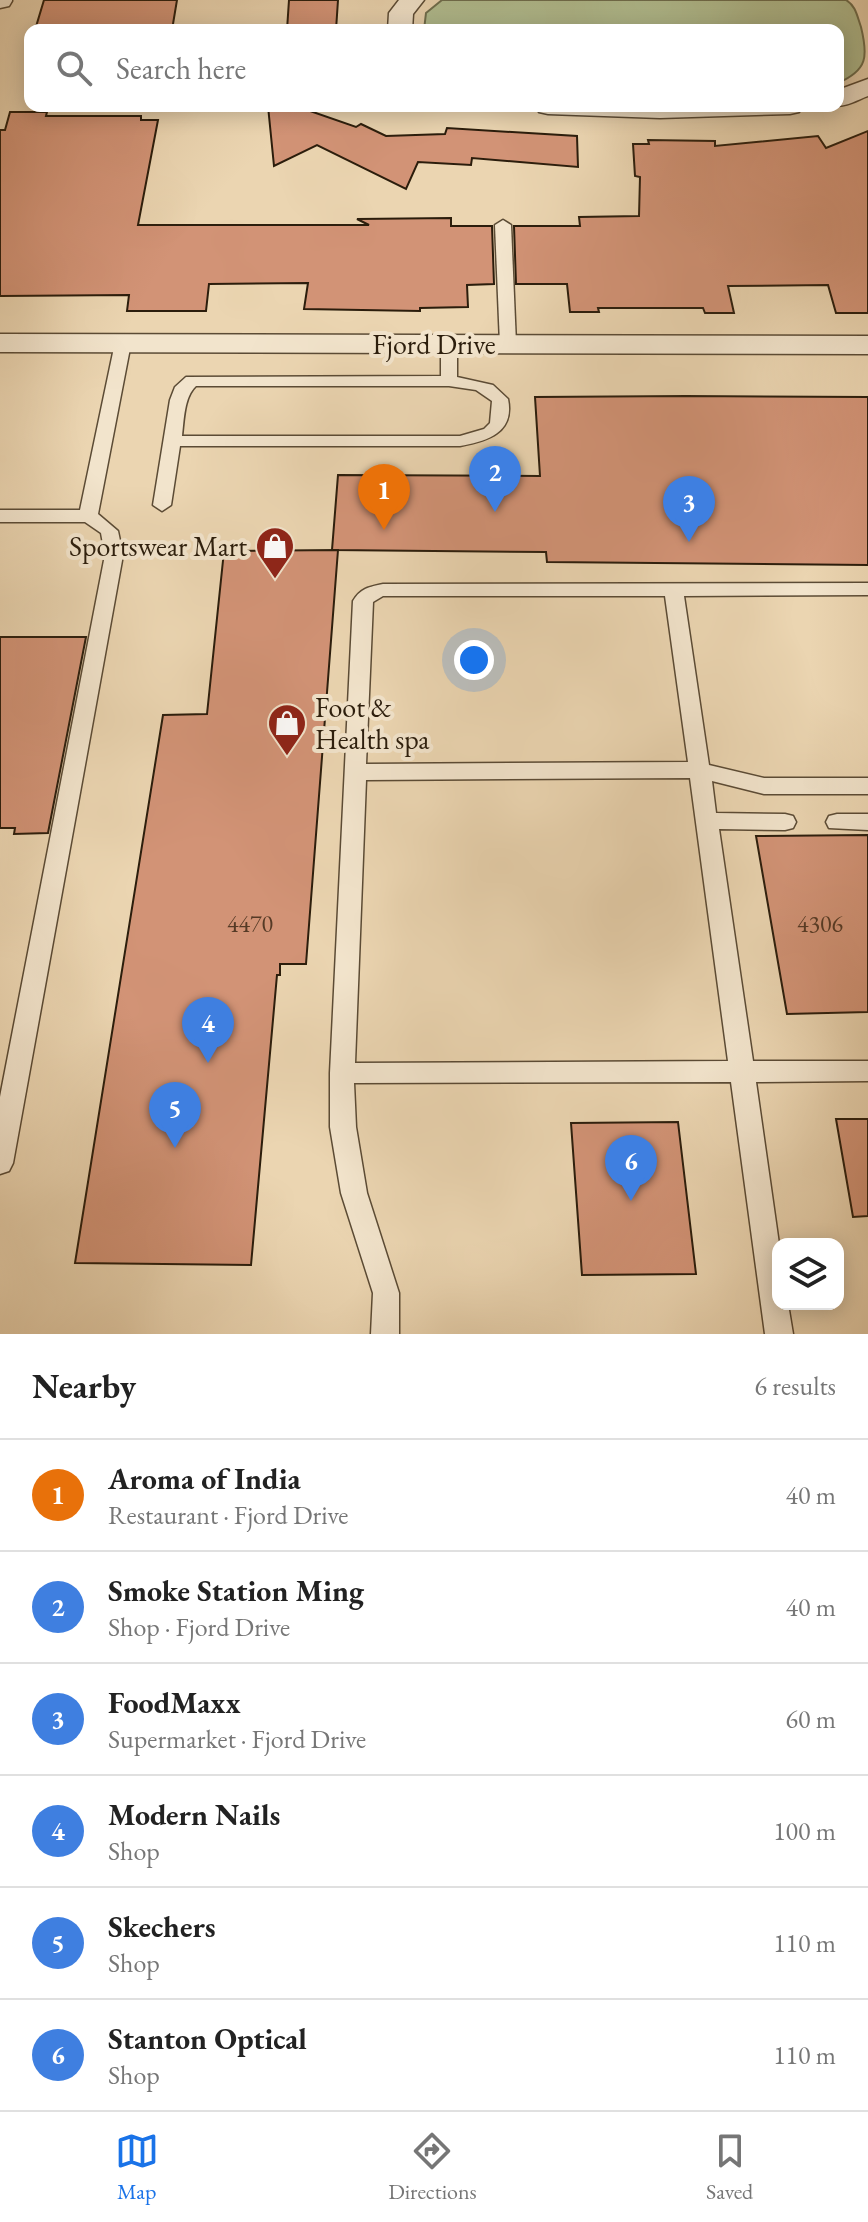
<!DOCTYPE html>
<meta charset="utf-8">
<style>
body{margin:0;font-family:"EB Garamond",serif;background:#f6f6f6;color:#222}
.controls{position:absolute;right:24px;bottom:24px;display:grid;overflow:hidden;border-radius:16px;box-shadow:0 4px 20px #0003}
.controls button{width:72px;height:72px;display:grid;place-items:center;padding:0;border:0;border-bottom:2px solid #e0e0e0;background:#fff;color:#222;font:40px sans-serif}
.you{position:absolute;left:474px;top:660px;width:28px;height:28px;margin:-20px;border:6px solid #fff;border-radius:50%;background:#1a73e8;box-shadow:0 0 0 12px #1a73e833}
.badge{display:grid;place-items:center;width:52px;height:52px;border-radius:50%;background:#1a73e8;color:#fff;font-size:26px;font-weight:700}
.pin{position:absolute;translate:-50% -66px;filter:drop-shadow(0 2px 4px #0008)}
.pin::after{content:'';position:absolute;top:42px;width:28px;height:24px;background:inherit;clip-path:polygon(0 0,100% 0,50% 100%)}
.list{margin:0;padding:0;list-style:none}
h2{display:flex;justify-content:space-between;align-items:center;height:104px;margin:0;padding:0 32px;font-size:34px}
h2 small{font-size:26px;font-weight:400;color:#767676}
.list li{display:grid;grid-template-columns:52px 1fr auto;gap:24px;align-items:center;box-sizing:border-box;height:112px;padding:0 32px;border-top:2px solid #e0e0e0}
.list b{display:block;font-size:30px;white-space:nowrap}
.list p{margin:0;font-size:26px;white-space:nowrap;color:#767676}
.list em{font-size:26px;font-style:normal;color:#767676}
.icon{flex:none;width:44px;height:44px;fill:none;stroke:currentColor;stroke-width:2;stroke-linecap:round;stroke-linejoin:round}
.map{position:relative;flex:none;width:868px;height:1334px;overflow:hidden}
.search{position:absolute;background:#fff;box-shadow:0 4px 20px #0003;left:24px;right:24px;top:24px;height:88px;display:flex;align-items:center;gap:20px;box-sizing:border-box;padding:0 28px;border-radius:16px;color:#767676;font-size:30px}
.sheet{height:776px;background:#fff}
nav{display:flex;justify-content:space-around;align-items:center;box-sizing:border-box;height:112px;border-top:2px solid #e0e0e0;background:#fff;font-size:22px;color:#767676}
nav a{display:grid;justify-items:center;gap:4px}
nav .on{color:#1a73e8}
.map>svg:first-child{display:block}
.green{fill:#b1be91;stroke:#6e6e4e;stroke-width:2}
.building{fill:#d29376;stroke:#2b1d0c;stroke-width:2}
.lines{fill:none;stroke-linecap:round;stroke-linejoin:round}
.service-casing{stroke:#5b4b35;stroke-width:3}
.minor-casing{stroke:#5b4b35;stroke-width:3}
.service{fill:#f2e4cc;fill-rule:evenodd}
.minor{fill:#f2e4cc;fill-rule:evenodd}
.labels{text-anchor:middle;stroke-width:8;stroke-linejoin:round;paint-order:stroke}
.number-label{font-size:24px;fill:#553a26}
.street-label{font-size:28px;fill:#2b1d0c;stroke:#f2e4cc}
.poi-label{font-size:28px;fill:#2b1d0c;stroke:#f2e4cc;text-anchor:end}
</style>
<div class="map">
<svg width="868" height="1334" viewBox="0 0 868 1334">
<rect width="100%" height="100%" fill="#ebd5b1"/>
<filter id="stains"><feTurbulence type="fractalNoise" baseFrequency=".0025" numOctaves="4"/><feColorMatrix values="0 0 0 0 .2 0 0 0 0 .09 0 0 0 0 .02 0 0 0 .5 -.17"/></filter>
<radialGradient id="worn" r=".72"><stop offset=".6" stop-color="#630" stop-opacity="0"/><stop offset="1" stop-color="#630" stop-opacity=".3"/></radialGradient>
<!-- green -->
<path class="green" d="M 442,0 L 846,0 C 856,6 857,16 861,27 C 868,56 868,70 838,83 L 838,30 L 424,30 L 426,13 Z"/>
<!-- building -->
<g class="building">
<polygon points="44,0 177,0 172,30 35,30"/>
<polygon points="289,0 338,0 336,30 287,30"/>
<polygon points="268,106 309,106 310,111 356,127 361,124 386,136 445,134 447,128 577,136 578,167 472,158 471,165 418,162 406,189 317,145 274,166"/>
<polygon points="10,112 47,112 46,116 141,116 141,120 158,120 138,225 369,225 357,219 451,218 451,226 492,226 494,284 467,285 468,307 420,308 420,311 304,309 308,283 209,284 206,311 127,311 129,295 0,296 0,130 5,130"/>
<polygon points="868,131 868,313 836,313 828,285 728,286 734,313 705,313 703,308 598,308 599,312 570,312 567,284 516,284 514,226 580,226 579,217 639,216 640,177 635,176 633,144 649,144 648,140 715,141 715,146 818,136 826,148"/>
<polygon points="686,396 868,397 868,565 547,562 546,552 332,550 338,475 540,476 535,397"/>
<polygon points="338,550 306,964 280,964 280,975 277,975 251,1265 75,1263 163,715 207,714 224,551"/>
<polygon points="0,637 86,637 48,833 14,834 15,828 0,828"/>
<polygon points="868,835 868,1012 787,1014 756,836"/>
<polygon points="836,1119 868,1119 868,1216 853,1217"/>
<polygon points="678,1122 696,1274 582,1275 571,1123"/>
</g>
<g class="lines">
<defs>
<g id="service">
<polygon points="503,220 511,225 516,344 508,349 500,344 495,225"/>
<polygon points="123,338 131,343 98,514 118,531 123,555 13,1163 9,1171 0,1174 0,1097 105,555 101,533 85,522 0,522 0,510 80,510 115,343"/>
<path d="M 449,339 L 457,344 L 457,377 L 493,385 L 508,399 C 515,433 487,441 460,446 L 180,446 L 171,505 L 162,511 L 153,505 L 170,400 L 175,387 L 186,377 L 441,376 L 441,344 ZM 196,386 L 449,386 L 476,390 L 492,401 L 490,423 L 484,429 L 460,436 L 182,436 C 184,420 184,397 196,386 Z"/>
<path d="M 868,583 L 868,595 L 684,596 L 709,765 L 764,778 L 868,778 L 868,794 L 764,794 L 712,781 L 716,813 L 785,814 L 793,816 L 796,822 L 793,828 L 785,830 L 719,829 L 753,1061 L 868,1061 L 868,1081 L 756,1082 L 779,1244 L 778,1304 L 788,1304 L 793,1334 L 765,1334 L 731,1082 L 354,1083 L 356,1127 L 367,1193 L 399,1293 L 399,1334 L 371,1334 L 373,1293 L 341,1193 L 330,1127 L 330,1073 L 353,601 C 361,588 369,587 383,584 ZM 383,596 L 665,596 L 688,762 L 366,764 L 373,602 ZM 690,778 L 728,1061 L 355,1063 L 366,780 Z"/>
<polygon points="837,814 868,814 868,830 829,828 826,822 829,816"/>
</g>
<g id="minor">
<polygon points="0,0 12,0 12,1 9,6 0,8"/>
<polygon points="399,0 424,0 413,14 412,30 388,30 389,13"/>
<path d="M 868,79 L 868,96 C 857,100 846,107 834,106 L 838,106 L 838,90 Z"/>
<polygon points="535,106 803,106 799,112 790,114 660,118 548,114 539,112"/>
<polygon points="0,334 868,336 868,354 0,352"/>
</g>
</defs>
<!-- service casing -->
<use href="#service" class="service-casing"/>
<!-- minor casing -->
<use href="#minor" class="minor-casing"/>
<!-- service -->
<use href="#service" class="service"/>
<!-- minor -->
<use href="#minor" class="minor"/>
</g>
<!-- icons -->
<defs>
<symbol id="shop-pin" viewBox="-11 -11 22 30"><path d="M0 17L-7.5 6A9.5 9.5 0 1 1 7.5 6Z" fill="#8f2418" stroke="#f2e4cc"/><path d="M-5-2.5h2.3a2.7 3.5 0 0 1 5.4 0H5L5.5 6h-11ZM-1.5-2.5h3a1.5 2.3 0 0 0-3 0Z" fill="#fff"/></symbol>
</defs>
<g fill-rule="evenodd">
<use href="#shop-pin" x="253" y="524" width="44" height="60"/>
<use href="#shop-pin" x="265" y="701" width="44" height="60"/>
</g>
<g class="labels">
<!-- number labels -->
<g class="number-label">
<text x="250" y="932">4470</text>
<text x="820" y="932">4306</text>
</g>
<!-- street labels -->
<g class="street-label">
<text x="434" y="354">Fjord Drive</text>
</g>
<!-- poi labels -->
<g class="poi-label">
<text x="247" y="556">Sportswear Mart</text>
<text x="315" y="717" text-anchor="start">Foot &amp;<tspan x="315" dy="32">Health spa</tspan></text>
</g>
</g>
<rect width="100%" height="100%" filter="url(#stains)"/>
<rect width="100%" height="100%" fill="url(#worn)"/>
</svg>
<div class="controls">
<button><svg class="icon" aria-label="layers" viewBox="0 0 24 24"><path d="M12 4l9 5-9 5-9-5zM3 14l9 5 9-5"/></svg></button>
</div>
<div class="you"></div>
<div class="pin badge" style="left:384px;top:530px;background:#e8710a">1</div>
<div class="pin badge" style="left:495px;top:512px;background:#3f7fe0">2</div>
<div class="pin badge" style="left:689px;top:542px;background:#3f7fe0">3</div>
<div class="pin badge" style="left:208px;top:1063px;background:#3f7fe0">4</div>
<div class="pin badge" style="left:175px;top:1148px;background:#3f7fe0">5</div>
<div class="pin badge" style="left:631px;top:1201px;background:#3f7fe0">6</div>
<div class="search"><svg class="icon" aria-label="search" viewBox="0 0 24 24"><circle cx="10" cy="10" r="6"/><path d="M15 15l6 6"/></svg>Search here</div>
</div>
<section class="sheet">
<h2>Nearby<small>6 results</small></h2>
<ul class="list">
<li><span class="badge" style="background:#e8710a">1</span><div><b>Aroma of India</b><p>Restaurant · Fjord Drive</p></div><em>40 m</em></li>
<li><span class="badge" style="background:#3f7fe0">2</span><div><b>Smoke Station Ming</b><p>Shop · Fjord Drive</p></div><em>40 m</em></li>
<li><span class="badge" style="background:#3f7fe0">3</span><div><b>FoodMaxx</b><p>Supermarket · Fjord Drive</p></div><em>60 m</em></li>
<li><span class="badge" style="background:#3f7fe0">4</span><div><b>Modern Nails</b><p>Shop</p></div><em>100 m</em></li>
<li><span class="badge" style="background:#3f7fe0">5</span><div><b>Skechers</b><p>Shop</p></div><em>110 m</em></li>
<li><span class="badge" style="background:#3f7fe0">6</span><div><b>Stanton Optical</b><p>Shop</p></div><em>110 m</em></li>
</ul>
</section>
<nav>
<a class="on"><svg class="icon" aria-label="map" viewBox="0 0 24 24"><path d="M3 6l6-2 6 2 6-2v14l-6 2-6-2-6 2zM9 4v14M15 6v14"/></svg>Map</a>
<a><svg class="icon" aria-label="directions" viewBox="0 0 24 24"><path d="M12 3l9 9-9 9-9-9zM9 14v-3h6M13 9l2 2-2 2"/></svg>Directions</a>
<a><svg class="icon" aria-label="saved" viewBox="0 0 24 24"><path d="M7 4h10v16l-5-4-5 4z"/></svg>Saved</a>
</nav>
